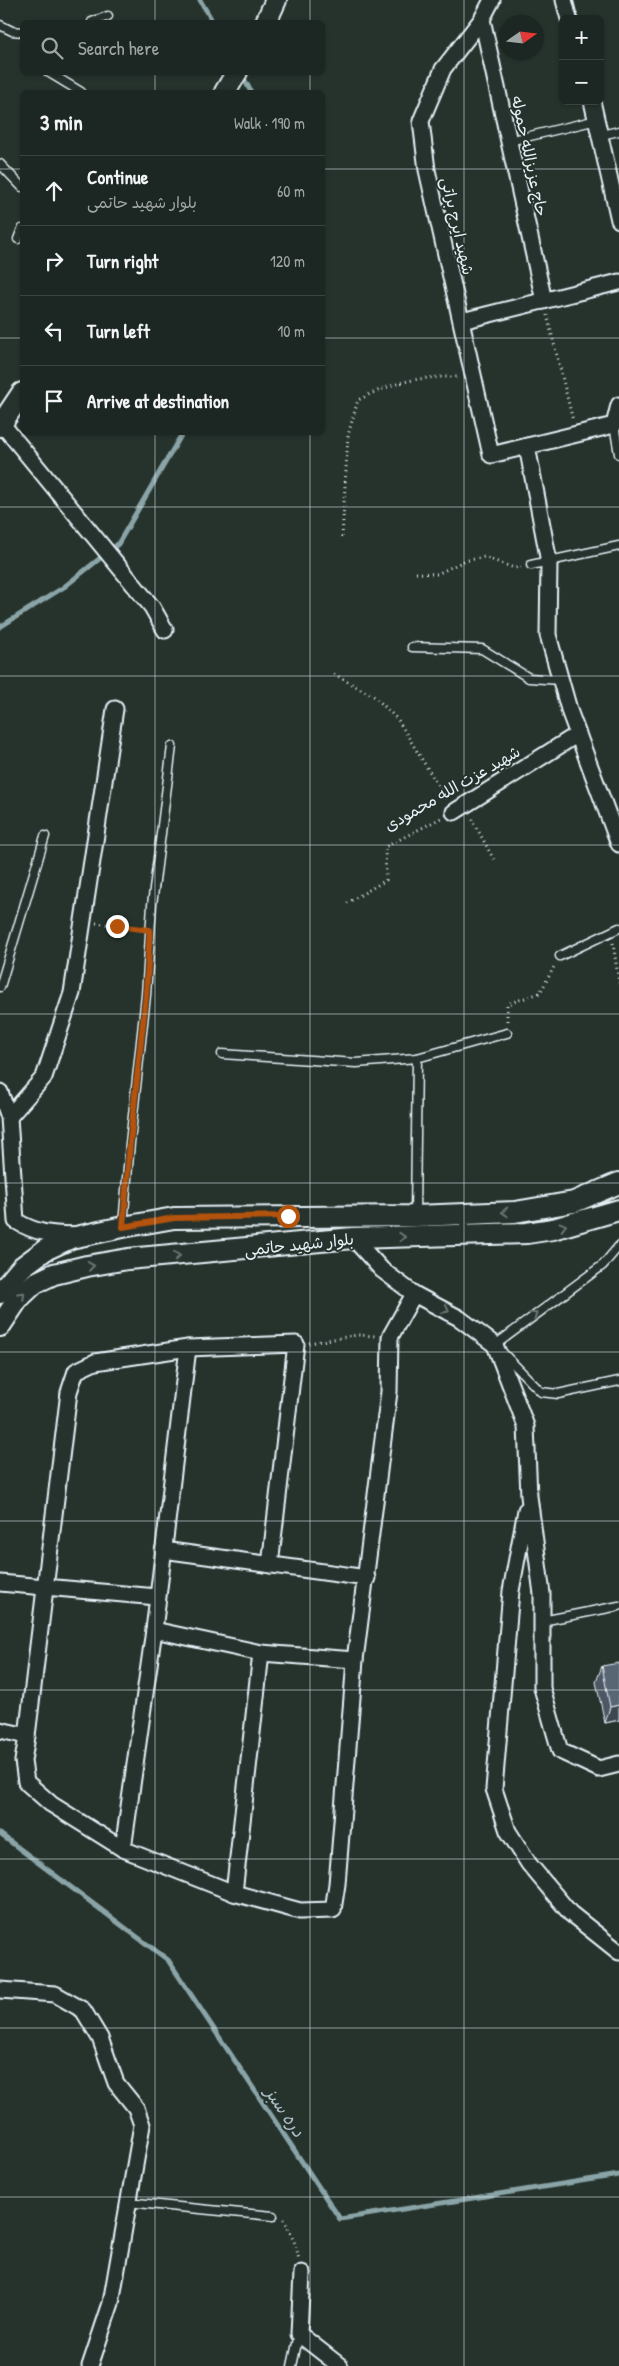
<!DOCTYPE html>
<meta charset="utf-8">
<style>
body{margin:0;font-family:"Patrick Hand","Playpen Sans Arabic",sans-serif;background:#29322f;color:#f1f3f6}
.controls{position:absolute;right:15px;top:15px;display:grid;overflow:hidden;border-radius:8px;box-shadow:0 1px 4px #0004}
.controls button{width:45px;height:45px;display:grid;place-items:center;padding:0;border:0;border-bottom:1px solid #3a4340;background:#1c2622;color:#f1f3f6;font:25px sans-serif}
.compass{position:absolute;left:499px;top:15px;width:45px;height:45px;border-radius:50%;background:#1c2622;box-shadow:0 1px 4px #0004;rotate:76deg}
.stop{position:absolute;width:15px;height:15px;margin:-11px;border:4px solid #b45309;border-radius:50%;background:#fff}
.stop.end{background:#b45309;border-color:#fff;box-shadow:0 1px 5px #0008}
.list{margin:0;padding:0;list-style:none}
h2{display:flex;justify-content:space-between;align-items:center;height:65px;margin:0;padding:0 20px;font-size:21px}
h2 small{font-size:16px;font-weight:400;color:#a0a5a5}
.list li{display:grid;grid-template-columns:32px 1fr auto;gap:15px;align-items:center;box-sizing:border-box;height:70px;padding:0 20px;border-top:1px solid #3a4340}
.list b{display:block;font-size:19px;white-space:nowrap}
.list p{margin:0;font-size:16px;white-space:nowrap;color:#a0a5a5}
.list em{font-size:16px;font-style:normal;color:#a0a5a5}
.icon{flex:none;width:28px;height:28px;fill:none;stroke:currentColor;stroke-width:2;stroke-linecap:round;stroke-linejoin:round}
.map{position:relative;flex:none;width:619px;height:2366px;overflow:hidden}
.search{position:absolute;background:#1c2622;box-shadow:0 1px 4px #0004;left:20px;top:20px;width:305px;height:55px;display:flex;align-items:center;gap:12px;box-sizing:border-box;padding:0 18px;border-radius:8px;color:#a0a5a5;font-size:19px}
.panel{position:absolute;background:#1c2622;box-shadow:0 1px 4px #0004;left:20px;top:90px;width:305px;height:345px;border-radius:8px}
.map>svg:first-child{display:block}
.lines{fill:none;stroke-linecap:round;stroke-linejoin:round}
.stream{stroke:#8aa4a7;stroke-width:5}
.lane-casing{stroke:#e8f1f8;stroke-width:11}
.street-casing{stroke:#e8f1f8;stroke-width:19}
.secondary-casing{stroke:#e8f1f8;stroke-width:24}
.path{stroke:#e8f1f8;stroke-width:3;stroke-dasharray:1 4;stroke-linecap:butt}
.lane{stroke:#26332d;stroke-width:8}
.street{stroke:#26332d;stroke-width:15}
.secondary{stroke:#26332d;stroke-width:20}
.wall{fill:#4d5763;stroke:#e8f1f8}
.shaded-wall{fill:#3e4750;stroke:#e8f1f8}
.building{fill:#596573;stroke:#e8f1f8}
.oneway{stroke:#6a7674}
.route{stroke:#b45309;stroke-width:6}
.grid{fill:none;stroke:#e8f1f8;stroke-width:1;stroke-opacity:0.55}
.labels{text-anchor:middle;stroke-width:4;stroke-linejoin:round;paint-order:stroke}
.street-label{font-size:16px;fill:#e8f1f8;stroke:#26332d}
.water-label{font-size:18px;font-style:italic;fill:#a9bdc2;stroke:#26332d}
</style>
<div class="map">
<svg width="619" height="2366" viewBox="0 0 619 2366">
<rect width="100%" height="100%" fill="#26332d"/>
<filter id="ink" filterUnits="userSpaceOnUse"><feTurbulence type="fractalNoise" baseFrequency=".02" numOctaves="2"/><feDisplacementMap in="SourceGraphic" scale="10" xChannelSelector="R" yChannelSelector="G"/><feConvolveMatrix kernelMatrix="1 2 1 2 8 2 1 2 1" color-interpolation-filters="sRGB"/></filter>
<g filter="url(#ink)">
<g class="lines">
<!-- stream -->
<g class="stream">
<polyline points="200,0 213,22"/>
<polyline points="242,75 251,92"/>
<polyline points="0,627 64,587 118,544 183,432"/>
<polyline points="0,1834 168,1960 340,2219 619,2175"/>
</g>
<defs>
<g id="lane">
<polyline points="92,22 108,16"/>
<polyline points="0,25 12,31 22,32"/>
<polyline points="48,72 81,92"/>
<polyline points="601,135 619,131"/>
<polyline points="509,141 597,120"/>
<polyline points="0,164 22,187"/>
<polyline points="18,239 22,229"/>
<polyline points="614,425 619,454"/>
<polyline points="531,565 619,546"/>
<polyline points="412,647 482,649 529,678 561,680"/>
<polyline points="560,956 619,928"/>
<polyline points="0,987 45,836"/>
<polyline points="222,1054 356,1063 417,1058 507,1033"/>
<polyline points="415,1216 417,1058"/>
<polyline points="123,1225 130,1143 146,995 152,905 172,746"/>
<polyline points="619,1246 603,1265 495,1345 541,1392 558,1394 619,1381"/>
<polyline points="542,1621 619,1606"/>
<polyline points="127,2202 273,2216"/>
<polyline points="292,2366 299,2334"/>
</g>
<g id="street">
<polyline points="492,0 482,19 443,69 421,121 427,170 491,455 614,425 619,405"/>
<polyline points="564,0 569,19"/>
<polyline points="482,19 544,301"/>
<polyline points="592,101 619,220"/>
<polyline points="462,321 619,282"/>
<polyline points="2,424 152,607 165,630"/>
<polyline points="527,446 549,562 548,635 570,713 619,844"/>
<polyline points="454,812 578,734"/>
<path d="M 0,1092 L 9,1117 L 16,1221 C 37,1234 52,1234 76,1235"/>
<polyline points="9,1117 44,1077 72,993 115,709"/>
<polyline points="353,1238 382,1270 414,1294 459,1318 495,1345 526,1426 529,1496 542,1594 542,1688 560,1751 599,1769 619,1764"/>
<polyline points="526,1510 511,1591 494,1789 508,1831 529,1864 570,1913 619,1952"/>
<polyline points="163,1550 367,1578"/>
<polyline points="0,1583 157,1597"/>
<polyline points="154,1630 261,1653 355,1660"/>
<polyline points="0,1730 27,1736 23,1761 26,1782 51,1804 123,1849 234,1893 300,1911 333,1910 337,1884 355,1660 389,1392 390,1337 414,1294"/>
<polyline points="27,1736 69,1392 76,1371 95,1362 188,1348 296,1344 270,1565"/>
<polyline points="123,1849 154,1630 188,1348"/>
<polyline points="234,1893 261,1653"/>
<polyline points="0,1990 55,1994 83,2010 100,2038 116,2083 136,2108 142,2125 111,2303 90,2366"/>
<polyline points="302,2273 299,2334 340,2366"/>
</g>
<g id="secondary">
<polyline points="266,22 276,0"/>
<polyline points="225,92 237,72"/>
<polyline points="0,426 22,393"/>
<polyline points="0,1293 22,1267 45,1250 71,1238 123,1227 174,1218 415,1216 515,1212 574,1202 619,1183"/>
<polyline points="0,1326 18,1299 35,1283 54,1274 87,1266 128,1259 353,1238 527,1233 553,1229 619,1210"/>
</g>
</defs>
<!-- lane casing -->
<use href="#lane" class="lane-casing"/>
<!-- street casing -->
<use href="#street" class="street-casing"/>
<!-- secondary casing -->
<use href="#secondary" class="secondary-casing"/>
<!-- path -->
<g class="path">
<polyline points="547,315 573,421"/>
<path d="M 342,537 L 348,435 L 358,400 C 394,382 418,376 459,377"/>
<polyline points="416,573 437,574 464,561 484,557 514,568 521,567"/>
<polyline points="334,674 375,697 398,720 446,799"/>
<polyline points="472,819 495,862"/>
<polyline points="347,903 386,880 385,847 441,818"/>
<polyline points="96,923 140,929"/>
<polyline points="613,943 619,983"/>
<polyline points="507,1021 507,1004 540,993 555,965"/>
<polyline points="309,1343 358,1335 375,1336"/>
<polyline points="284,2219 296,2246 299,2260"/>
</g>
<!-- lane -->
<use href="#lane" class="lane"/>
<!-- street -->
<use href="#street" class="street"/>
<!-- secondary -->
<use href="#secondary" class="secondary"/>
</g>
<!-- wall -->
<polygon class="wall" points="602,1666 619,1720 605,1723 596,1682"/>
<!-- shaded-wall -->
<polygon class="shaded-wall" points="619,1705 619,1720 605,1723 610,1707"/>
<!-- building -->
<polygon class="building" points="619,1663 619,1705 610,1707 602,1666"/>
<!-- one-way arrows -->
<defs><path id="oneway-chevron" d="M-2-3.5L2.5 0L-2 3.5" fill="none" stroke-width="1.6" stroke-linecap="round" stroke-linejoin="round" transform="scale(1.25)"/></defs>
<g class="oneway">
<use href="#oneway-chevron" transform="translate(505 1212) rotate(178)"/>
<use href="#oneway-chevron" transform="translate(563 1226) rotate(-15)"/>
<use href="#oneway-chevron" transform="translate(402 1237) rotate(-2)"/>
<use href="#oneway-chevron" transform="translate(177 1256) rotate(-5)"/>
<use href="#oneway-chevron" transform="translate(91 1266) rotate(-8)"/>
<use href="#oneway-chevron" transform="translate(22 1295) rotate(-44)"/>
<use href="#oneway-chevron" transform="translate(446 1310) rotate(28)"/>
<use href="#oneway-chevron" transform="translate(534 1315) rotate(-37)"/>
</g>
</g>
<g class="lines" filter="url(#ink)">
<!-- route -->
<polyline class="route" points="117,926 150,930 146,995 130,1143 123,1227 174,1218 288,1216"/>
</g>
<!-- grid -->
<path class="grid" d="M 155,0 L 155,22M 310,0 L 310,22M 464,0 L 464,2366M 155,72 L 155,92M 310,72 L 310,92M 0,169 L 22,169M 322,169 L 619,169M 0,338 L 22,338M 322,338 L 619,338M 155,432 L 155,2366M 310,432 L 310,2366M 0,507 L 619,507M 0,676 L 619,676M 0,845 L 619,845M 0,1014 L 619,1014M 0,1183 L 619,1183M 0,1352 L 619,1352M 0,1521 L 619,1521M 0,1690 L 619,1690M 0,1859 L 619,1859M 0,2028 L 619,2028M 0,2197 L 619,2197"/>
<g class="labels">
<!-- street labels -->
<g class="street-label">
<text transform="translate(530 156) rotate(78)" y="6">حاج عزیزالله حموله</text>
<text transform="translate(458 226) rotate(77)" y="6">شهید ایرج براتی</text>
<text transform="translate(452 788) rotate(-30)" y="6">شهید عزت الله محمودی</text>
<text transform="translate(299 1244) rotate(-6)" y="6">بلوار شهید حاتمی</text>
</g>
<!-- water labels -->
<g class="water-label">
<text transform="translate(285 2112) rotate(56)" y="6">دره سبز</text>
</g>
</g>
</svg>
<div class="controls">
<button>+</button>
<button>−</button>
</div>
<svg class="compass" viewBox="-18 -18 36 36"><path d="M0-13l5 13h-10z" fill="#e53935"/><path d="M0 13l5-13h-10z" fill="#a0a5a5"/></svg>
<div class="stop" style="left:288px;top:1216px"></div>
<div class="stop end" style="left:117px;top:926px"></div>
<div class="search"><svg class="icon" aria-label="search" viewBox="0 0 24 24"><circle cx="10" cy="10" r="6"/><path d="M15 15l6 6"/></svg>Search here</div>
<section class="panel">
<h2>3 min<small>Walk · 190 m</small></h2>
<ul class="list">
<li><svg class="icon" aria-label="ahead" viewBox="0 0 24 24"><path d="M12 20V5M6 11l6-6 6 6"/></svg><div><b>Continue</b><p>بلوار شهید حاتمی</p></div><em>60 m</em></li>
<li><svg class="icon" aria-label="right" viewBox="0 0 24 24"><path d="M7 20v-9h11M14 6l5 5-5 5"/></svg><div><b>Turn right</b></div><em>120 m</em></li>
<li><svg class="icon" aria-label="left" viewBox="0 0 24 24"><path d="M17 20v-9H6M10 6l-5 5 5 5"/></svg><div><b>Turn left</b></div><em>10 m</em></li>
<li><svg class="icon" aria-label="arrive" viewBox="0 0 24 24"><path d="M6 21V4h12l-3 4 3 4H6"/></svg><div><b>Arrive at destination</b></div></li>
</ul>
</section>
</div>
